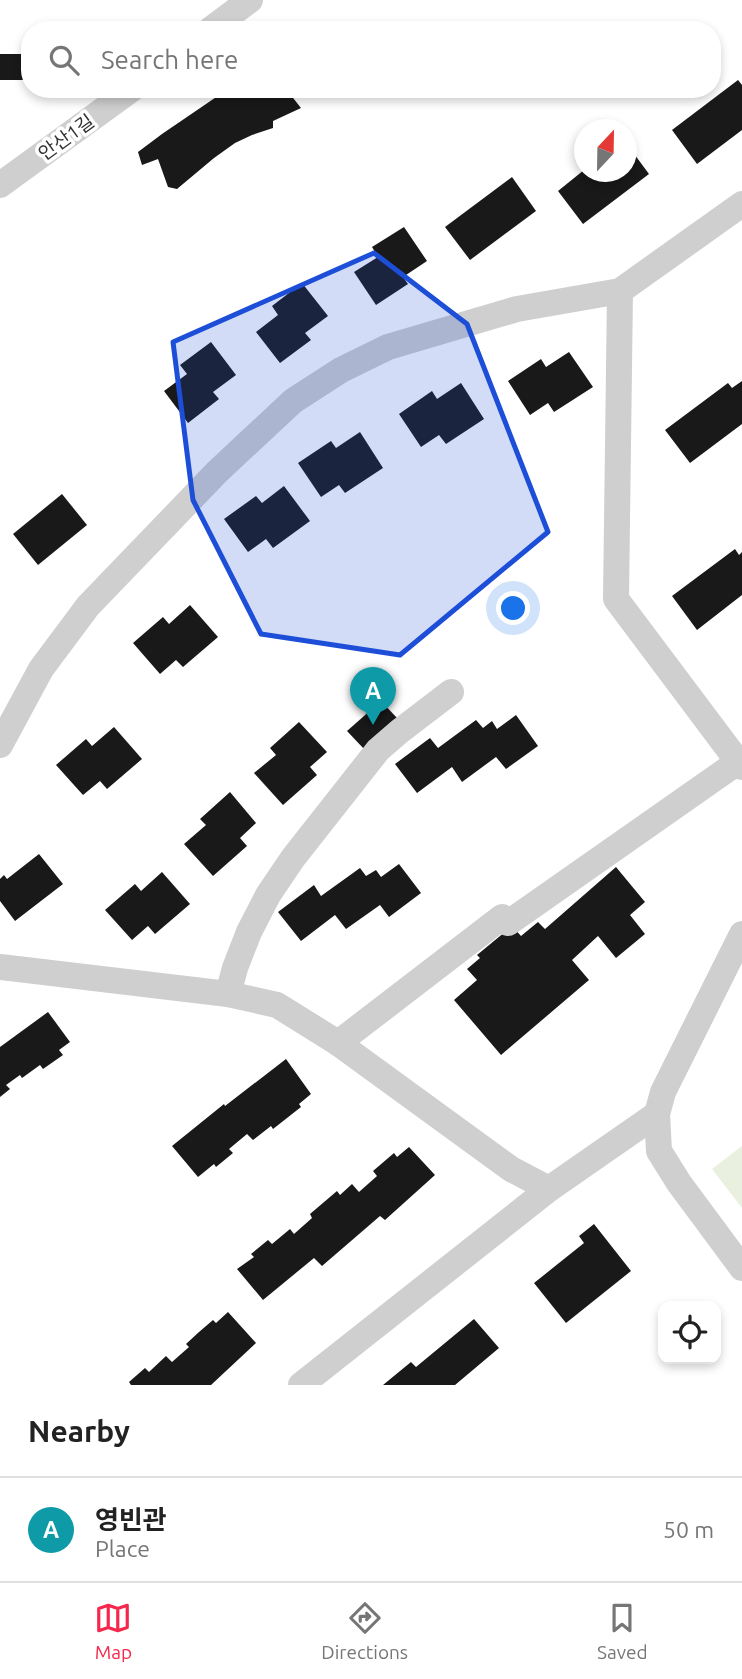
<!DOCTYPE html>
<meta charset="utf-8">
<style>
body{margin:0;font-family:Ubuntu,"Noto Sans KR",sans-serif;background:#f6f6f6;color:#222}
.controls{position:absolute;right:21px;bottom:21px;display:grid;overflow:hidden;border-radius:14px;box-shadow:0 4px 10px #0003}
.controls button{width:63px;height:63px;display:grid;place-items:center;padding:0;border:0;border-bottom:2px solid #e0e0e0;background:#fff;color:#222;font:35px sans-serif}
.compass{position:absolute;left:574px;top:119px;width:63px;height:63px;border-radius:50%;background:#fff;box-shadow:0 4px 10px #0003;rotate:22deg}
.you{position:absolute;left:514px;top:609px;width:24px;height:24px;margin:-18px;border:5px solid #fff;border-radius:50%;background:#1a73e8;box-shadow:0 0 0 10px #1a73e833}
.badge{display:grid;place-items:center;width:46px;height:46px;border-radius:50%;background:#f6274c;color:#fff;font-size:23px;font-weight:700}
.pin{position:absolute;translate:-50% -58px;filter:drop-shadow(0 2px 4px #0008)}
.pin::after{content:'';position:absolute;top:37px;width:24px;height:21px;background:inherit;clip-path:polygon(0 0,100% 0,50% 100%)}
.list{margin:0;padding:0;list-style:none}
h2{display:flex;justify-content:space-between;align-items:center;height:91px;margin:0;padding:0 28px;font-size:30px}
h2 small{font-size:23px;font-weight:400;color:#767676}
.list li{display:grid;grid-template-columns:46px 1fr auto;gap:21px;align-items:center;box-sizing:border-box;height:105px;padding:0 28px;border-top:2px solid #e0e0e0}
.list b{display:block;font-size:26px;white-space:nowrap}
.list p{margin:0;font-size:23px;white-space:nowrap;color:#767676}
.list em{font-size:23px;font-style:normal;color:#767676}
.icon{flex:none;width:38px;height:38px;fill:none;stroke:currentColor;stroke-width:2;stroke-linecap:round;stroke-linejoin:round}
.map{position:relative;flex:none;width:742px;height:1385px;overflow:hidden}
.search{position:absolute;background:#fff;box-shadow:0 4px 10px #0003;left:21px;right:21px;top:21px;height:77px;display:flex;align-items:center;gap:18px;box-sizing:border-box;padding:0 24px;border-radius:28px;color:#767676;font-size:26px}
.sheet{height:196px;background:#fff}
nav{display:flex;justify-content:space-around;align-items:center;box-sizing:border-box;height:98px;border-top:2px solid #e0e0e0;background:#fff;font-size:19px;color:#767676}
nav a{display:grid;justify-items:center;gap:4px}
nav .on{color:#f6274c}
.map>svg:first-child{display:block}
.green{fill:#eaf0e0}
.building{fill:#191919}
.lines{fill:none;stroke-linecap:round;stroke-linejoin:round}
.minor{stroke:#cfcfcf;stroke-width:26}
.marked{fill:#1d4ed8;fill-opacity:0.2;stroke:#1d4ed8;stroke-width:5;stroke-linejoin:round}
.labels{text-anchor:middle;stroke-width:7;stroke-linejoin:round;paint-order:stroke}
.street-label{font-size:19px;fill:#323232;stroke:#fff}
</style>
<div class="map">
<svg width="742" height="1385" viewBox="0 0 742 1385">
<rect width="100%" height="100%" fill="#fff"/>
<!-- green -->
<polygon class="green" points="742,1146 742,1208 712,1169"/>
<!-- building -->
<g class="building">
<rect x="0" y="54" width="30" height="26"/>
<polygon points="738,80 742,85 742,130 697,164 672,130"/>
<polygon points="228,89 286,89 301,108 273,121 273,128 252,135 235,143 214,158 177,189 168,187 158,159 142,165 138,152 162,134"/>
<polygon points="626,143 649,174 583,224 558,191 584,170 584,172 626,172"/>
<polygon points="512,177 536,211 470,260 445,227"/>
<polygon points="404,227 427,261 403,277 408,284 376,305 354,272 378,257 372,247"/>
<polygon points="302,283 328,316 305,333 311,340 280,363 256,332 278,315 272,306"/>
<polygon points="211,342 236,375 213,392 219,399 188,423 164,391 187,374 180,365"/>
<polygon points="569,352 593,387 554,412 548,403 530,415 508,381 541,359 546,367"/>
<polygon points="742,381 742,424 690,463 665,430 728,383 732,388"/>
<polygon points="461,383 484,419 446,444 439,435 421,447 399,414 432,391 437,399"/>
<polygon points="360,432 383,468 345,493 339,485 321,497 298,463 331,441 336,448"/>
<polygon points="284,486 310,521 273,548 266,539 248,552 224,519 256,496 262,503"/>
<polygon points="62,494 87,525 38,565 13,534"/>
<polygon points="735,549 739,555 742,552 742,595 697,630 672,596"/>
<polygon points="190,605 218,637 183,667 176,660 160,674 133,643 163,617 169,624"/>
<polygon points="381,701 398,719 364,749 347,731"/>
<polygon points="516,715 538,746 506,769 496,757 462,782 452,767 417,793 395,764 430,738 438,748 476,720 483,728 492,721 497,729"/>
<polygon points="299,722 327,752 310,767 317,775 283,805 254,773 276,755 270,748"/>
<polygon points="114,727 142,759 107,789 100,781 83,795 56,765 86,739 92,746"/>
<polygon points="230,792 256,823 240,838 247,846 213,876 184,844 206,825 200,819"/>
<polygon points="39,854 63,884 15,921 0,901 0,879 4,875 7,879"/>
<polygon points="399,864 421,893 389,917 380,905 346,929 335,915 301,941 278,912 314,885 321,896 360,868 366,876 376,870 381,877"/>
<polygon points="616,867 645,902 630,915 645,934 616,958 598,936 572,960 589,980 501,1055 454,1000 477,980 467,969 480,958 477,955 512,926 521,936 538,922 545,929"/>
<polygon points="162,872 190,904 155,934 148,926 132,940 105,910 135,884 141,891"/>
<polygon points="48,1012 70,1042 59,1050 63,1055 43,1069 40,1065 22,1078 20,1075 6,1085 10,1089 0,1097 0,1047"/>
<polygon points="286,1059 311,1094 299,1104 301,1107 273,1129 271,1126 253,1140 247,1134 229,1149 233,1153 216,1167 214,1164 198,1177 172,1146 224,1104 225,1106"/>
<polygon points="409,1147 435,1175 385,1220 380,1216 322,1266 314,1258 263,1300 237,1269 254,1257 251,1254 268,1240 272,1244 290,1229 294,1234 312,1218 310,1214 337,1191 340,1195 352,1184 359,1192 377,1176 373,1171 394,1153 397,1157"/>
<polygon points="594,1224 631,1271 566,1323 534,1283 584,1243 579,1236"/>
<polygon points="228,1312 256,1343 211,1385 131,1385 129,1382 145,1368 149,1372 166,1356 172,1362 189,1347 186,1344 199,1332 213,1320 216,1323"/>
<polygon points="474,1319 499,1348 455,1385 383,1385 411,1362 416,1367"/>
</g>
<g class="lines">
<!-- minor -->
<g class="minor">
<polyline points="210,30 250,0"/>
<polyline points="0,185 132,89"/>
<polyline points="620,291 616,599 742,767"/>
<polyline points="0,745 41,669 88,606 217,472 293,401 341,370 388,347 517,309 620,291 742,204"/>
<polyline points="742,934 663,1092 657,1114 659,1151 679,1183 742,1268"/>
<polyline points="0,967 228,994 277,1005 338,1043 511,1169 549,1189"/>
<polyline points="228,994 235,968 249,932 268,895 293,858 378,750 400,731 451,692"/>
<polyline points="338,1043 502,917 508,923 738,762"/>
<polyline points="301,1385 549,1189 657,1114"/>
</g>
</g>
<!-- marked area -->
<path class="marked" d="M 374,253 L 467,324 L 548,532 L 400,655 L 261,634 L 193,500 L 173,342 Z"/>
<g class="labels">
<!-- street labels -->
<g class="street-label">
<text transform="translate(66 137) rotate(-36)" y="7">안산1길</text>
</g>
</g>
</svg>
<div class="controls">
<button><svg class="icon" aria-label="locate" viewBox="0 0 24 24"><circle cx="12" cy="12" r="6"/><path d="M12 2v4M12 18v4M2 12h4M18 12h4"/></svg></button>
</div>
<svg class="compass" viewBox="-18 -18 36 36"><path d="M0-13l5 13h-10z" fill="#e53935"/><path d="M0 13l5-13h-10z" fill="#767676"/></svg>
<div class="you"></div>
<div class="pin badge" style="left:373px;top:725px;background:#0f9aa8">A</div>
<div class="search"><svg class="icon" aria-label="search" viewBox="0 0 24 24"><circle cx="10" cy="10" r="6"/><path d="M15 15l6 6"/></svg>Search here</div>
</div>
<section class="sheet">
<h2>Nearby<small></small></h2>
<ul class="list">
<li><span class="badge" style="background:#0f9aa8">A</span><div><b>영빈관</b><p>Place</p></div><em>50 m</em></li>
</ul>
</section>
<nav>
<a class="on"><svg class="icon" aria-label="map" viewBox="0 0 24 24"><path d="M3 6l6-2 6 2 6-2v14l-6 2-6-2-6 2zM9 4v14M15 6v14"/></svg>Map</a>
<a><svg class="icon" aria-label="directions" viewBox="0 0 24 24"><path d="M12 3l9 9-9 9-9-9zM9 14v-3h6M13 9l2 2-2 2"/></svg>Directions</a>
<a><svg class="icon" aria-label="saved" viewBox="0 0 24 24"><path d="M7 4h10v16l-5-4-5 4z"/></svg>Saved</a>
</nav>
